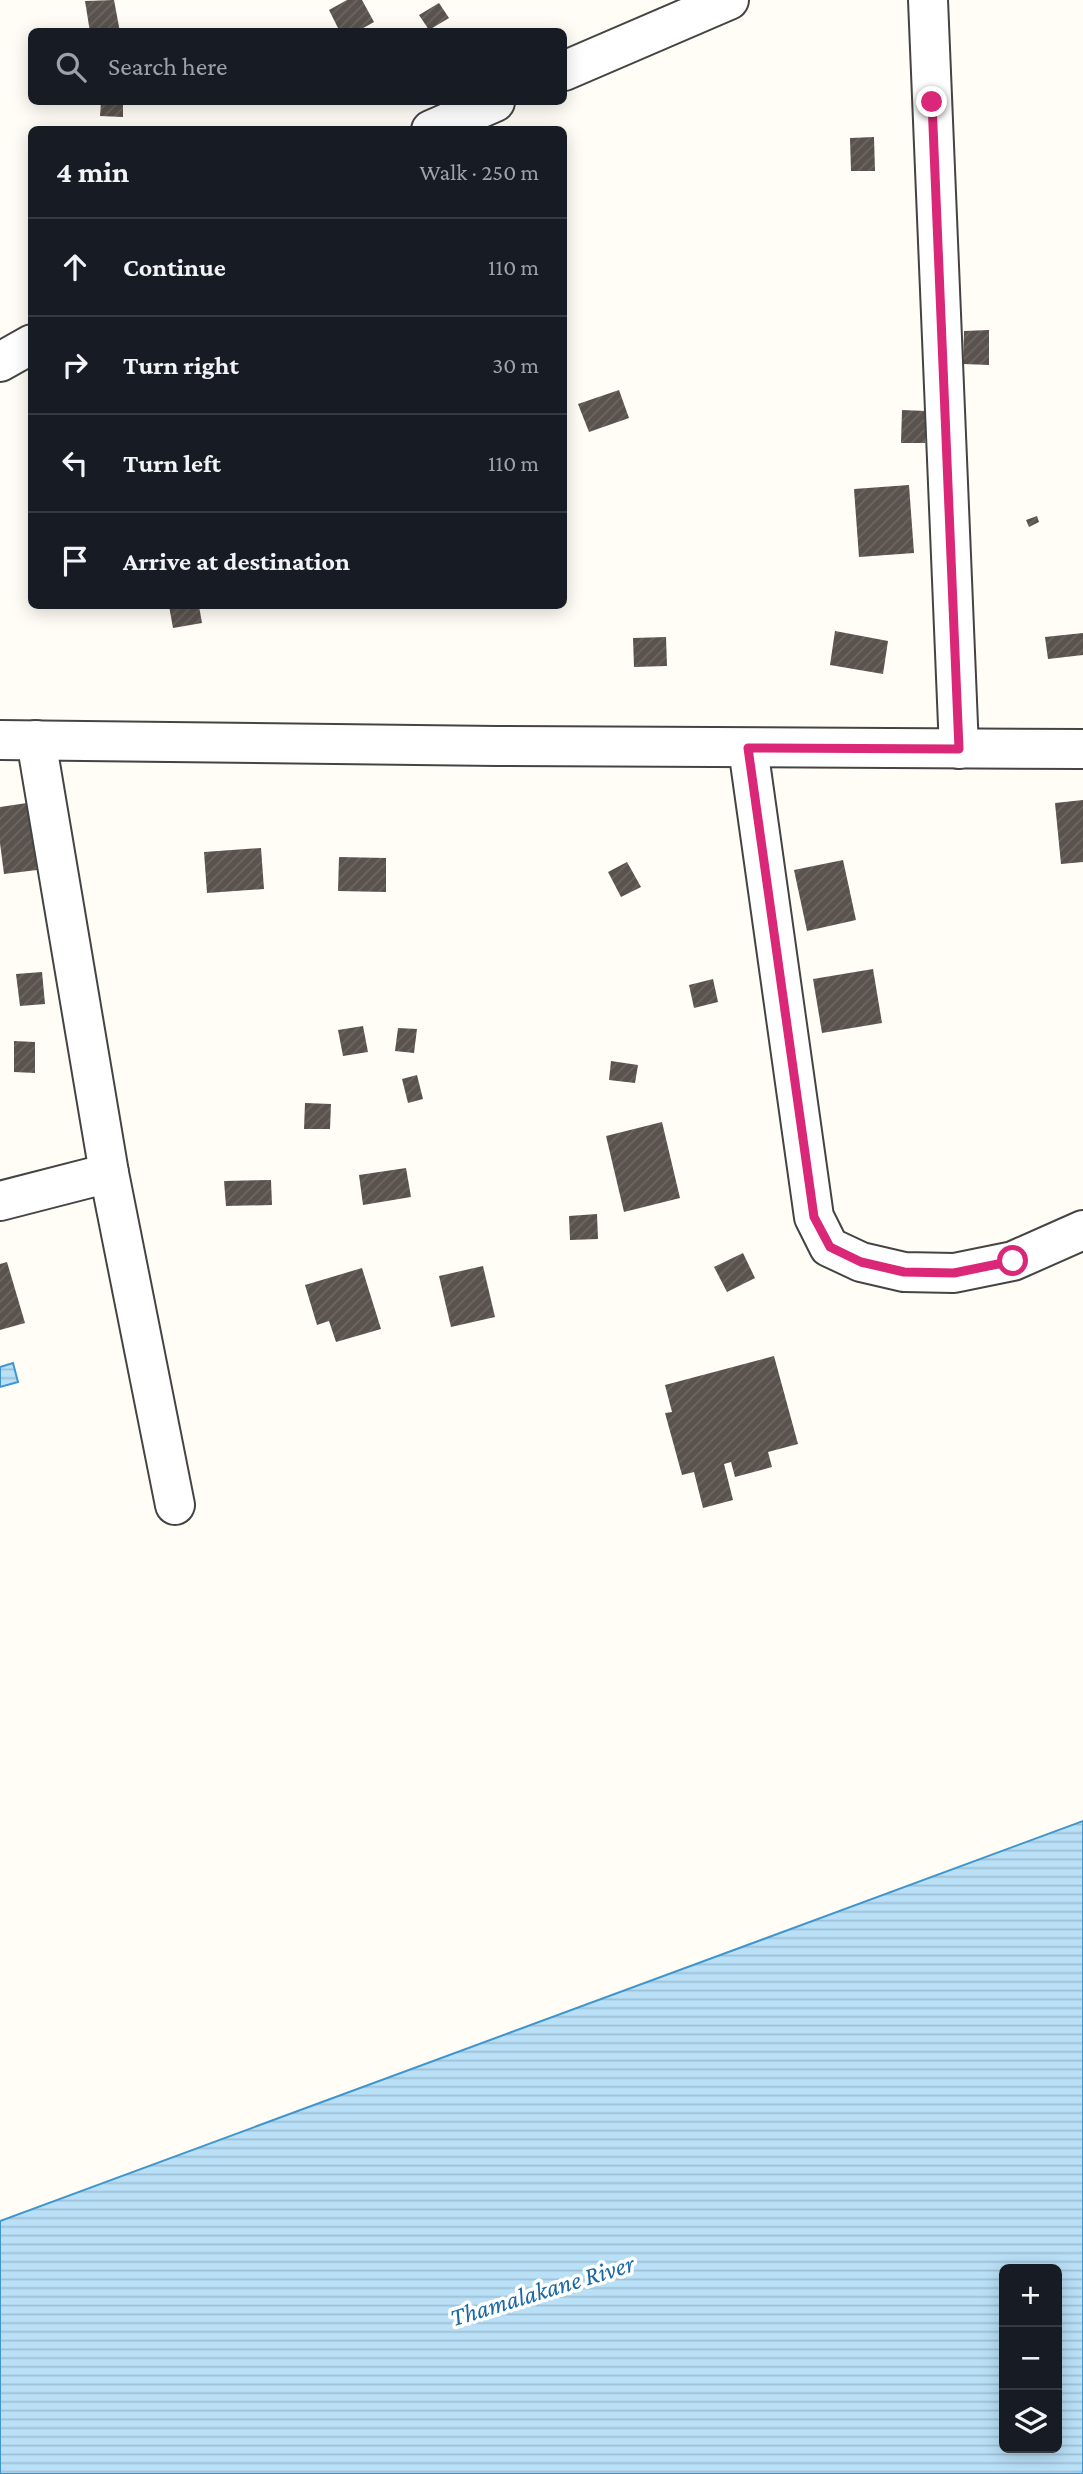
<!DOCTYPE html>
<meta charset="utf-8">
<style>
body{margin:0;font-family:"Crimson Pro",serif;background:#242831;color:#f1f3f6}
.controls{position:absolute;right:21px;bottom:21px;display:grid;overflow:hidden;border-radius:10px;box-shadow:0 4px 18px #0003}
.controls button{width:63px;height:63px;display:grid;place-items:center;padding:0;border:0;border-bottom:2px solid #363941;background:#171b24;color:#f1f3f6;font:35px sans-serif}
.stop{position:absolute;width:21px;height:21px;margin:-16px;border:5px solid #db2777;border-radius:50%;background:#fff}
.stop.end{background:#db2777;border-color:#fff;box-shadow:0 2px 7px #0008}
.list{margin:0;padding:0;list-style:none}
h2{display:flex;justify-content:space-between;align-items:center;height:91px;margin:0;padding:0 28px;font-size:30px}
h2 small{font-size:23px;font-weight:400;color:#9ea1a6}
.list li{display:grid;grid-template-columns:46px 1fr auto;gap:21px;align-items:center;box-sizing:border-box;height:98px;padding:0 28px;border-top:2px solid #363941}
.list b{display:block;font-size:26px;white-space:nowrap}
.list em{font-size:23px;font-style:normal;color:#9ea1a6}
.icon{flex:none;width:38px;height:38px;fill:none;stroke:currentColor;stroke-width:2;stroke-linecap:round;stroke-linejoin:round}
.map{position:relative;flex:none;width:1083px;height:2474px;overflow:hidden}
.search{position:absolute;background:#171b24;box-shadow:0 4px 18px #0003;left:28px;top:28px;width:539px;height:77px;display:flex;align-items:center;gap:18px;box-sizing:border-box;padding:0 24px;border-radius:10px;color:#9ea1a6;font-size:26px}
.panel{position:absolute;background:#171b24;box-shadow:0 4px 18px #0003;left:28px;top:126px;width:539px;height:483px;border-radius:10px}
.map>svg:first-child{display:block}
.water{fill:url(#water-rules);stroke:#3f96cf;stroke-width:2;fill-rule:evenodd}
.building{fill:url(#building-hatch)}
.lines{fill:none;stroke-linecap:round;stroke-linejoin:round}
.street-casing{stroke:#444;stroke-width:42}
.street{stroke:#fff;stroke-width:38}
.route{stroke:#db2777;stroke-width:9}
.labels{text-anchor:middle;stroke-width:7;stroke-linejoin:round;paint-order:stroke}
.water-label{font-size:26px;font-style:italic;fill:#1768a6;stroke:#fff}
</style>
<div class="map">
<svg width="1083" height="2474" viewBox="0 0 1083 2474">
<defs>
<pattern id="water-rules" width="6" height="5" patternUnits="userSpaceOnUse" patternTransform="scale(1.75)"><rect width="6" height="5" fill="#b9e0f7"/><path d="M0 2.5h6" fill="none" stroke="#9ebfd3"/></pattern>
<pattern id="building-hatch" width="6" height="6" patternUnits="userSpaceOnUse" patternTransform="scale(1.75)"><rect width="6" height="6" fill="#5a524d"/><path d="M-1 1l2-2M0 6l6-6M5 7l2-2" fill="none" stroke="#6d6662"/></pattern>
</defs>
<rect width="100%" height="100%" fill="#fffdf5"/>
<!-- water -->
<g class="water">
<polygon points="13,1363 18,1382 0,1387 0,1367"/>
<path d="M 1083,1821 L 1083,2474 L 0,2474 L 0,2221 ZM 1004,2269 L 1057,2269 L 1057,2448 L 1004,2448 Z"/>
</g>
<!-- building -->
<g class="building">
<polygon points="114,0 120,32 90,32 85,1"/>
<polygon points="347,0 362,0 374,22 356,32 340,32 329,10"/>
<polygon points="439,3 449,18 429,30 419,15"/>
<polygon points="101,102 123,102 123,117 100,116"/>
<polygon points="874,137 875,171 851,171 850,138"/>
<polygon points="989,330 989,365 963,364 964,331"/>
<polygon points="619,390 629,418 589,432 578,404"/>
<polygon points="902,410 926,411 925,443 901,443"/>
<polygon points="909,485 914,553 859,557 854,489"/>
<polygon points="1037,516 1039,522 1029,527 1026,520"/>
<polygon points="169,606 199,606 202,623 173,628"/>
<polygon points="835,631 888,641 883,674 830,665"/>
<polygon points="1083,633 1083,655 1048,659 1045,637"/>
<polygon points="666,637 667,666 634,667 633,638"/>
<polygon points="1083,800 1083,862 1061,864 1055,803"/>
<polygon points="27,803 37,870 4,874 0,843 0,807"/>
<polygon points="261,848 264,889 207,893 204,852"/>
<polygon points="339,857 386,858 386,892 338,891"/>
<polygon points="843,860 856,920 807,931 794,870"/>
<polygon points="627,862 641,887 621,897 608,872"/>
<polygon points="873,969 882,1023 822,1033 813,979"/>
<polygon points="42,972 45,1004 20,1006 16,974"/>
<polygon points="713,979 718,1002 694,1008 689,985"/>
<polygon points="363,1026 368,1052 343,1056 338,1030"/>
<polygon points="398,1028 417,1029 414,1053 395,1051"/>
<polygon points="14,1041 35,1042 35,1073 14,1072"/>
<polygon points="611,1061 638,1065 635,1083 609,1080"/>
<polygon points="417,1075 423,1099 408,1103 402,1079"/>
<polygon points="305,1103 331,1104 330,1129 304,1129"/>
<polygon points="662,1122 680,1198 624,1212 606,1136"/>
<polygon points="406,1168 411,1197 363,1205 359,1175"/>
<polygon points="271,1180 272,1205 226,1206 224,1181"/>
<polygon points="597,1214 598,1239 570,1240 569,1216"/>
<polygon points="743,1253 755,1278 727,1292 714,1267"/>
<polygon points="7,1262 25,1323 0,1330 0,1264"/>
<polygon points="483,1266 495,1317 451,1327 439,1276"/>
<polygon points="362,1268 381,1329 336,1342 329,1321 317,1325 305,1285"/>
<polygon points="774,1356 798,1444 768,1452 772,1467 735,1477 731,1462 724,1464 733,1500 703,1508 694,1472 682,1475 665,1413 672,1412 665,1385"/>
</g>
<g class="lines">
<defs>
<g id="street">
<polyline points="928,0 959,749"/>
<polyline points="564,71 729,0"/>
<polyline points="431,130 495,102"/>
<polyline points="0,362 32,344"/>
<polyline points="0,740 497,746 1083,749"/>
<polyline points="36,740 109,1173 175,1505"/>
<polyline points="748,748 814,1217 829,1247 861,1262 904,1272 954,1273 1013,1261 1083,1230"/>
<polyline points="0,1201 109,1173"/>
</g>
</defs>
<!-- street casing -->
<use href="#street" class="street-casing"/>
<!-- street -->
<use href="#street" class="street"/>
</g>
<g class="lines">
<!-- route -->
<polyline class="route" points="932,102 959,749 748,748 814,1217 830,1247 861,1262 904,1272 954,1273 1013,1261"/>
</g>
<g class="labels">
<!-- water labels -->
<g class="water-label">
<text transform="translate(542 2290) rotate(-17)" y="9">Thamalakane River</text>
</g>
</g>
</svg>
<div class="controls">
<button>+</button>
<button>−</button>
<button><svg class="icon" aria-label="layers" viewBox="0 0 24 24"><path d="M12 4l9 5-9 5-9-5zM3 14l9 5 9-5"/></svg></button>
</div>
<div class="stop" style="left:1013px;top:1261px"></div>
<div class="stop end" style="left:932px;top:102px"></div>
<div class="search"><svg class="icon" aria-label="search" viewBox="0 0 24 24"><circle cx="10" cy="10" r="6"/><path d="M15 15l6 6"/></svg>Search here</div>
<section class="panel">
<h2>4 min<small>Walk · 250 m</small></h2>
<ul class="list">
<li><svg class="icon" aria-label="ahead" viewBox="0 0 24 24"><path d="M12 20V5M6 11l6-6 6 6"/></svg><div><b>Continue</b></div><em>110 m</em></li>
<li><svg class="icon" aria-label="right" viewBox="0 0 24 24"><path d="M7 20v-9h11M14 6l5 5-5 5"/></svg><div><b>Turn right</b></div><em>30 m</em></li>
<li><svg class="icon" aria-label="left" viewBox="0 0 24 24"><path d="M17 20v-9H6M10 6l-5 5 5 5"/></svg><div><b>Turn left</b></div><em>110 m</em></li>
<li><svg class="icon" aria-label="arrive" viewBox="0 0 24 24"><path d="M6 21V4h12l-3 4 3 4H6"/></svg><div><b>Arrive at destination</b></div></li>
</ul>
</section>
</div>
